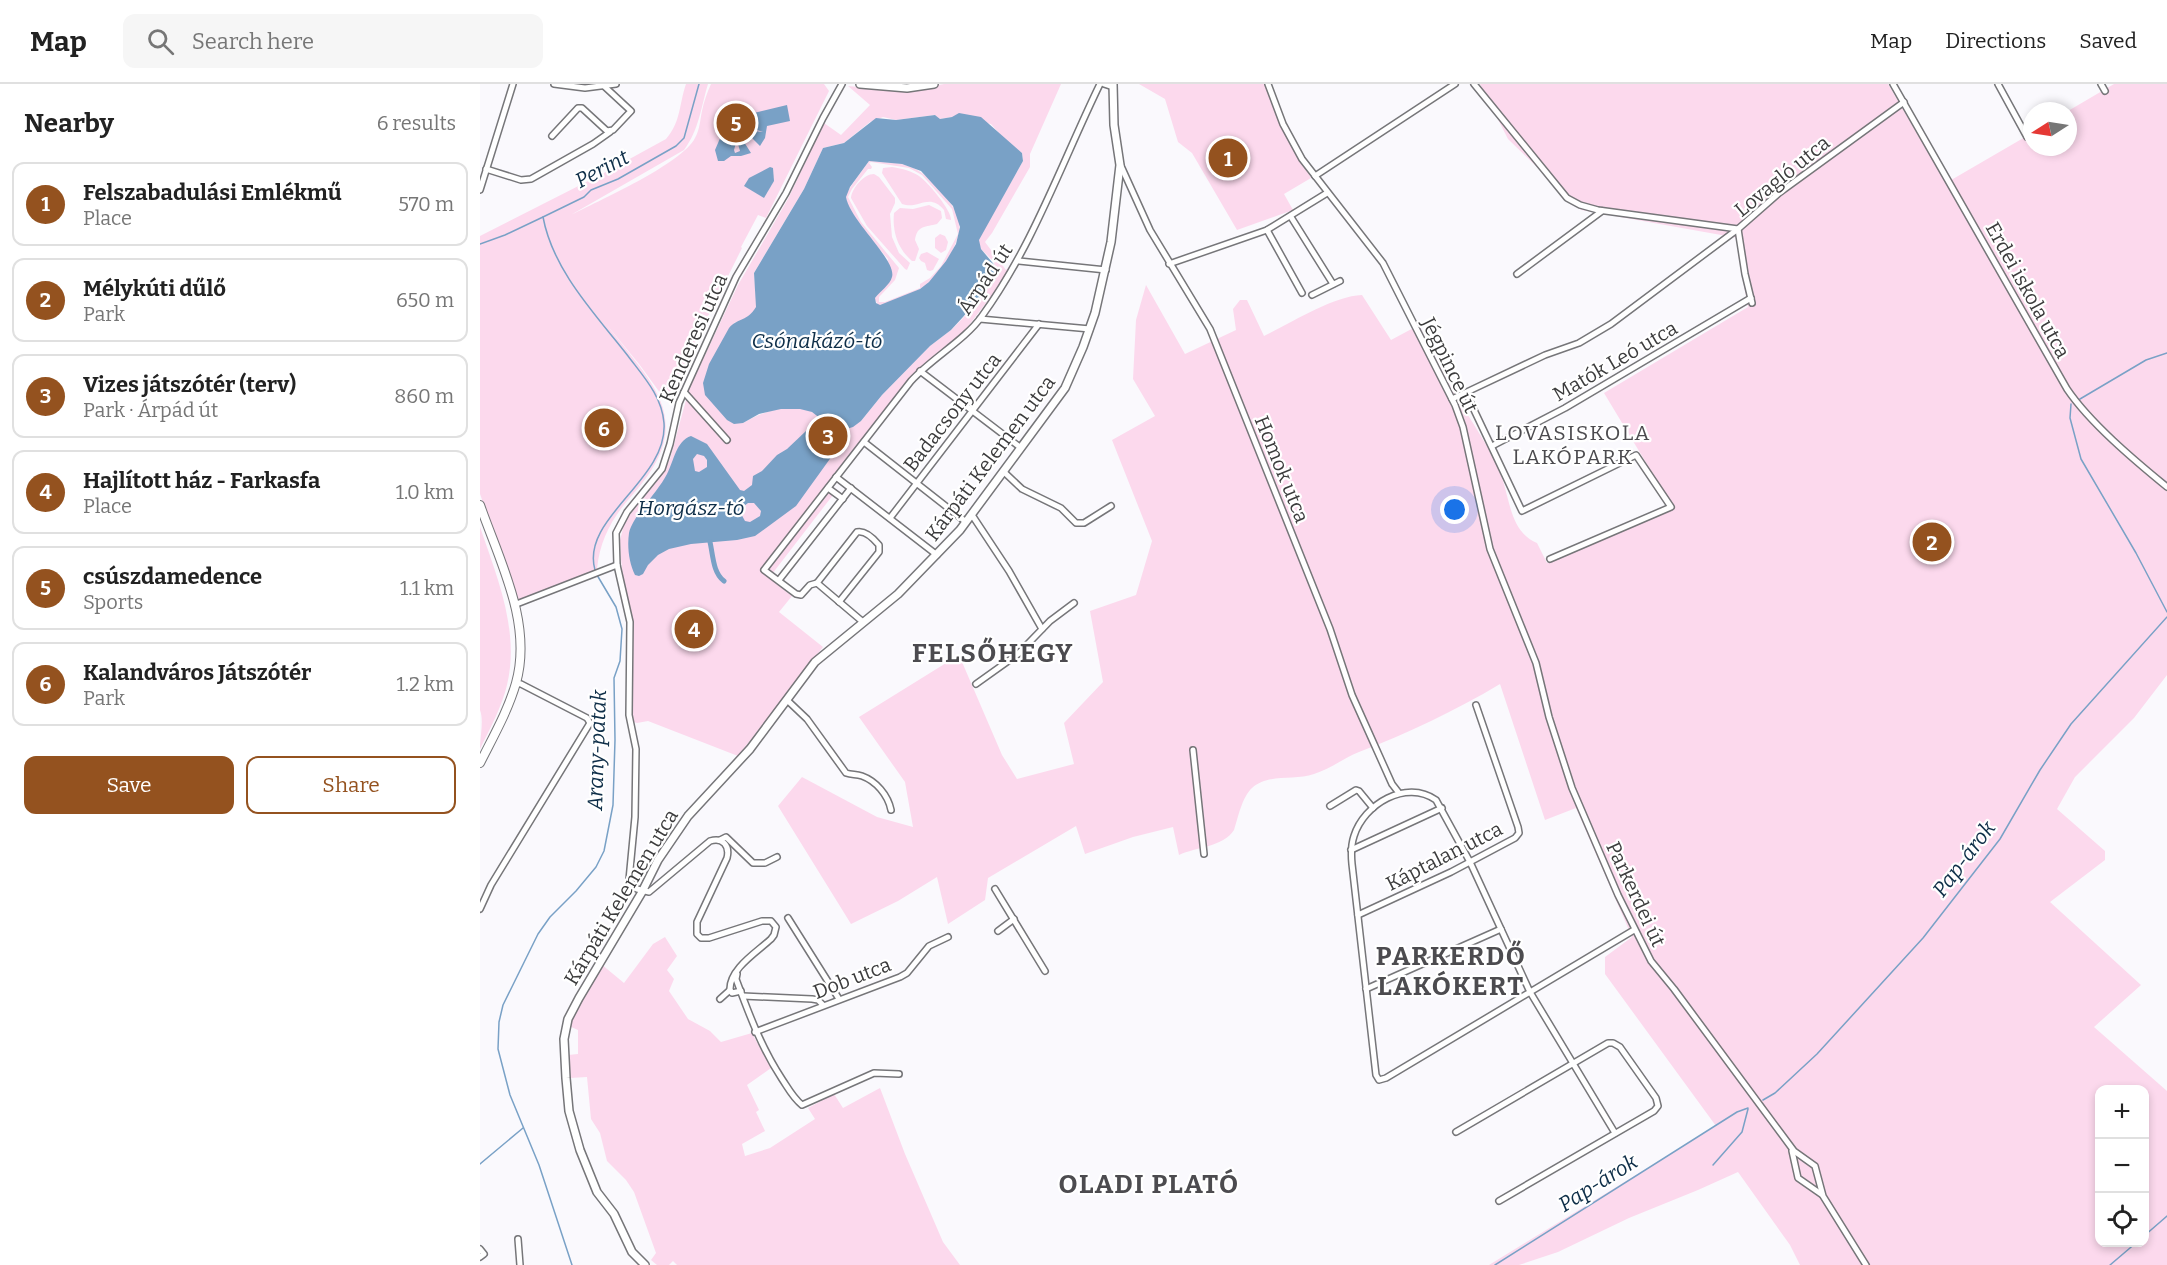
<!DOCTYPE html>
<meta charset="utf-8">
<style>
body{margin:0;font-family:Bitter,serif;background:#f6f6f6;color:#222}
.controls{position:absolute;right:18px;bottom:18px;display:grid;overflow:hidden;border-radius:12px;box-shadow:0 3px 9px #0003}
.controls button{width:54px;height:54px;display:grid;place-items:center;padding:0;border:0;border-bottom:2px solid #e0e0e0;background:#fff;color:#222;font:30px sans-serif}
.compass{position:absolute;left:1543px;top:18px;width:54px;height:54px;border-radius:50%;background:#fff;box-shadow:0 3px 9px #0003;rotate:258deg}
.you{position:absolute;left:975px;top:426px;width:21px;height:21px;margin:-15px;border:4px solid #fff;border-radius:50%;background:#1a73e8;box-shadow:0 0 0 9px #1a73e833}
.badge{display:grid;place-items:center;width:39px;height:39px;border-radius:50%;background:#94521f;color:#fff;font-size:20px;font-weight:700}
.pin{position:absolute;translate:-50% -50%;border:3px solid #fff;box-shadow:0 2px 6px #0006}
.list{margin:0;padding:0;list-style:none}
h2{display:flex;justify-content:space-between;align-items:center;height:78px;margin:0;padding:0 24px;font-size:26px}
h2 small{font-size:20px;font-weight:400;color:#767676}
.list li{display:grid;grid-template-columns:39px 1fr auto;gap:18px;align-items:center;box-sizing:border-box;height:84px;margin:0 12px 12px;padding:0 12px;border:2px solid #e0e0e0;border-radius:12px}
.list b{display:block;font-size:22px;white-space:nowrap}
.list p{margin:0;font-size:20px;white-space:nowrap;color:#767676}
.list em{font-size:20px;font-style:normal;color:#767676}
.actions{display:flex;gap:12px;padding:18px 24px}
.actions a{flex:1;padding:14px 0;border:2px solid #94521f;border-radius:12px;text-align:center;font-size:21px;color:#94521f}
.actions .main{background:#94521f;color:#fff}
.icon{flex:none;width:33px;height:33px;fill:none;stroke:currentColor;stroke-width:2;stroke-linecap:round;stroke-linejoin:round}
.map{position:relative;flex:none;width:1687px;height:1181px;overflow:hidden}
header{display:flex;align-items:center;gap:36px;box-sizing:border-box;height:84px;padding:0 30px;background:#fff;border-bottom:2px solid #e0e0e0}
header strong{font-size:28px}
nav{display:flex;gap:33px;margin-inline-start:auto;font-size:21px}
.search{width:420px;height:54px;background:#f6f6f6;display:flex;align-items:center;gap:15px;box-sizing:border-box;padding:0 21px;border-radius:12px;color:#767676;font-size:22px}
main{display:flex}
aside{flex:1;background:#fff}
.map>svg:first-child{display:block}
.green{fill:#fcd9ed;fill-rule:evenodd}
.water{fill:#79a1c6;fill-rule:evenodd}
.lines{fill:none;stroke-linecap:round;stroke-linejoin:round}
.stream{stroke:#79a1c6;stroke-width:1.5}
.canal{stroke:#79a1c6;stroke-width:5}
.minor-casing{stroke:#767679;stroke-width:8}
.tertiary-casing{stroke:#767679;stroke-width:10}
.secondary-casing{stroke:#767679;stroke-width:10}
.minor{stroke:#fff;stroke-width:5}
.tertiary{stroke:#fff;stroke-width:7}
.secondary{stroke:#fff;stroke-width:8}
.labels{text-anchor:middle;stroke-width:4.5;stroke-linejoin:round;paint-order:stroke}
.street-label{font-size:20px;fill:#3c3c3d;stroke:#fff}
.water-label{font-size:21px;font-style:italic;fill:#0e2e48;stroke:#fff}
.neighbourhood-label{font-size:21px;letter-spacing:1.5px;fill:#4c4b4f;stroke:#fff}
.district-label{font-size:26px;font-weight:bold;letter-spacing:1.5px;fill:#4c4b4f;stroke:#fff}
</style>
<header>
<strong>Map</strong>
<div class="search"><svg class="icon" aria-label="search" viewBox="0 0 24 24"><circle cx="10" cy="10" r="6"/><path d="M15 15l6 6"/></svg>Search here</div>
<nav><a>Map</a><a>Directions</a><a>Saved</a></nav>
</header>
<main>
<aside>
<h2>Nearby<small>6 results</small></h2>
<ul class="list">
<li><span class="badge">1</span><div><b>Felszabadulási Emlékmű</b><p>Place</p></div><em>570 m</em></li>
<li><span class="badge">2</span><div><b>Mélykúti dűlő</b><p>Park</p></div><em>650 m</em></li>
<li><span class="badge">3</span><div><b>Vizes játszótér (terv)</b><p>Park · Árpád út</p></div><em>860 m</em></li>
<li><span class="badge">4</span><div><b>Hajlított ház - Farkasfa</b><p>Place</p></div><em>1.0 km</em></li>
<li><span class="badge">5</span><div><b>csúszdamedence</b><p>Sports</p></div><em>1.1 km</em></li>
<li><span class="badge">6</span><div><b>Kalandváros Játszótér</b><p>Park</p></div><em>1.2 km</em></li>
</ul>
<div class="actions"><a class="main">Save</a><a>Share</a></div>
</aside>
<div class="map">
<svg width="1687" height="1181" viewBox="0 0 1687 1181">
<rect width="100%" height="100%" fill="#faf9fd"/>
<!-- green -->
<g class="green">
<path d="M 206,0 L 228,0 C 221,23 219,46 204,66 L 89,132 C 118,117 202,80 215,54 C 220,45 220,36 222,27 C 224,17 227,9 231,0 L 344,0 L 349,7 L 286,134 L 278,131 L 261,163 L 262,164 L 186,317 L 159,280 L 126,240 C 173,301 218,336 154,409 C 134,431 120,454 117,485 L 38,517 L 0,410 L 0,152 L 124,89 L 186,55 C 201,38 199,20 206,0 Z"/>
<path d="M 464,0 L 581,0 L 550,70 L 550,83 L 512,149 L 505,158 L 526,186 L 532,179 L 535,181 L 486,245 L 434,290 L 346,405 L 353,411 L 289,494 L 312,512 L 299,528 L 343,563 L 258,672 L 168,637 L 157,639 L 154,638 L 151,619 L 153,537 L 144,503 L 141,475 L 140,456 L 145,437 L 183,389 L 190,375 L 209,305 L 258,201 L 308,115 L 344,39 L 361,51 L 390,21 L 368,2 L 412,6 L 436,5 ZM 455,31 L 460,35 L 472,33 L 511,40 L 525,56 L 542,69 L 543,77 L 498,156 L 501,165 L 514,178 L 516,194 L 483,234 L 471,246 L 450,262 L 402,311 L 381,337 L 352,343 C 345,338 339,332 332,328 C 311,317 281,328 263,339 L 254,239 L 267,235 L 277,223 L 274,189 L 324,105 L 343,64 L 364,59 L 390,38 L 403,33 L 416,36 Z"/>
<polygon points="659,0 785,0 801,40 831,94 804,110 813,126 757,146 712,69 698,58 685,15"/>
<path d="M 1000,0 L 1408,0 L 1466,99 L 1552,49 L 1552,63 L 1588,63 L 1588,27 L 1634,0 L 1687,0 L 1687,591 L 1654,634 L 1595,693 L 1577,725 L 1625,767 L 1625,776 L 1570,818 L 1661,901 L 1614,943 L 1687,1007 L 1687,1181 L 1320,1181 L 1310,1161 L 1258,1088 L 1218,1106 L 1149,1134 L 1078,1168 L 1039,1181 L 1009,1181 L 1236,1042 L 1125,890 L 1125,873 L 1152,853 L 1096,724 L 1065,736 L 1020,600 C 975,627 928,649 879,668 C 864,674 850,685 834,690 C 814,697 789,689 772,704 C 762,713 758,734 754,746 C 743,763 716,763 699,771 L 693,743 L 653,753 L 605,770 L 596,742 L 508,794 L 505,816 L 468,840 L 457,793 L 418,817 L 371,840 L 298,722 L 322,693 L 397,733 L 433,743 L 425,698 L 379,633 L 479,571 L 522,671 L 537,695 L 594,680 L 584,639 L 623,598 L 610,527 L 656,511 L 672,457 L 632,356 L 675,332 L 653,295 L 656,236 L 666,201 L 705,270 L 756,246 L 753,225 L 760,216 L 767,216 L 784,252 C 811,239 853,212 882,211 L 911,256 L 939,241 C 950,263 961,285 973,307 C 990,336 1012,365 1023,397 C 1030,419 1032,449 1057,459 L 1067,479 L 1194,425 L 1124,309 L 1268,223 L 1258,170 L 1258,154 L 1101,126 L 1028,55 ZM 1620,1006 L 1664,1006 L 1664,1158 L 1620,1158 Z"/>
<path d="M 389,77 C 425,79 438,79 462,109 C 469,117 476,125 479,136 C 483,157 460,192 443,203 C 431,211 414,217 400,221 L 398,221 L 394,214 L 408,175 C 397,162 365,129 366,112 C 367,106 385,83 389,77 ZM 391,78 L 429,84 L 442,91 L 472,125 L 478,150 L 461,182 L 450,194 L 440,200 L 440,204 L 405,218 L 399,218 L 399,213 L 415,196 L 419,184 L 381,138 L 368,113 L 372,105 L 388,85 L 391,85 L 392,83 L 389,79 Z"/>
<path d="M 412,83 C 420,84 432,87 439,92 C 448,98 472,127 471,136 L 466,135 L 464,126 C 449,108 439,126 422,120 L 402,89 L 403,84 Z"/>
<path d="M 394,90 L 399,93 L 415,114 L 415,119 L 410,130 L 412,153 L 419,169 L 430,179 L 427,186 L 425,185 L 387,142 L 371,114 C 372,104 384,90 394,90 Z"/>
<path d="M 449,121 L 461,127 L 462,134 L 457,140 C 446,143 437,141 435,156 L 439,165 L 435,177 L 432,177 C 418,165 412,148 414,129 L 420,124 L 433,125 Z"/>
<polygon points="460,150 465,152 468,158 466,166 461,169 455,164 455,154"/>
<polygon points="447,168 459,175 453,186 450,187 447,186 445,179 441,177 439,174 441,170"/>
<path d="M 0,443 C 17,493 40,547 27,601 C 22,622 10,645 0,665 C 0,652 4,637 0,626 Z"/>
<polygon points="185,853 197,872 187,886 194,895 189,907 208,935 230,947 241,958 272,949 291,984 267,1001 279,1026 276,1028 285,1047 262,1060 265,1072 290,1064 335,1035 328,1024 354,1010 363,1024 400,1004 425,1070 463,1158 480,1181 197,1181 193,1177 189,1181 177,1181 171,1176 176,1169 154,1108 146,1096 127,1077 120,1049 111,1035 107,993 90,994 88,971 98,970 98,946 89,942 100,915 121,880 144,899 173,860"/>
</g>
<!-- water -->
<g class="water">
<polygon points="307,21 310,37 287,42 285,54 280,62 271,53 273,47 283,48 274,45 270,30"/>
<path d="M 479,29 L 501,33 L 542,69 L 543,77 L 499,156 L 501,165 L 517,184 L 516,194 L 483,233 L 471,246 L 450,262 L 402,311 L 381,337 L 373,343 L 363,346 L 351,343 L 332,328 L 320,325 L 301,325 L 279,330 L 263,339 L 254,340 L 247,336 L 225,311 L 223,299 L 229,280 L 249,244 C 259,233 267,238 276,223 L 274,189 L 324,105 L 343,64 L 364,59 L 396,34 L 416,36 L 455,31 L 460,35 L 472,33 ZM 389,77 L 422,80 L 441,87 L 473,122 L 480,143 L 476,160 L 466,177 L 449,198 L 440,205 L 400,221 L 396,219 L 395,214 C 400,207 410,201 412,193 C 417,176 370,137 366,113 L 370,103 Z"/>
<polygon points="241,52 250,58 256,59 254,66 255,69 260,67 258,60 264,58 271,69 261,72 251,72 244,77 238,77 235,66"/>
<polygon points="290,83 293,84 294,97 284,114 264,102 269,94"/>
<path d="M 331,346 C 340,352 352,360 352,372 L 316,422 L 275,452 L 257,456 L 211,460 L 189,465 L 178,471 L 168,481 L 163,490 L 159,492 L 155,491 C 149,479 147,463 149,449 C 152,433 178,408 187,390 C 194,377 196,357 211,352 L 227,360 L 260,406 L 264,407 L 272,401 L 273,392 L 282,387 L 297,371 L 307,365 L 326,347 ZM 217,370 L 224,372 L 227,376 L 227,383 L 219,388 L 215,387 L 213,375 ZM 268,419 L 274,419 L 281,427 L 280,432 L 270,438 L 265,437 L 260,428 L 264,422 Z"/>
</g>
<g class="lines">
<!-- stream -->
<g class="stream">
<path d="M 63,133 C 73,187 116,231 148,272 C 163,292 182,312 184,339 C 188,396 100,434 115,486"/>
<polyline points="0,160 25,151 63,133 104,113 111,106 138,95 196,62 204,54 219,0"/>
<polyline points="1600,315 1666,276 1687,269"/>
<polyline points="1591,320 1590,334 1601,375 1656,469 1687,528"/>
<polyline points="1283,1016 1295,1009 1337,970 1443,854 1520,755 1560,686 1591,640 1687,533"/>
<polyline points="0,1080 43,1044"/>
<polyline points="1233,1081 1262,1048 1268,1025"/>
<polyline points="1664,1152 1687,1132"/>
<polyline points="92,1181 59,1081 30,1011 18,965 19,938 23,921 58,850 70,833 96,807 116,783 124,767 133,721 135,656 134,594 140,577 142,545 136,523 117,491"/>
<polyline points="1015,1181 1257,1028 1268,1024"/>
<polyline points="1630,1181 1657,1158"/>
</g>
<!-- canal -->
<g class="canal">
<polyline points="341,349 344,345"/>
<path d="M 230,458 C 233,471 233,489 244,497"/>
</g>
<defs>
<g id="minor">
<polyline points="74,0 105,4 136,0"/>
<polyline points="624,0 633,3"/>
<polyline points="788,0 803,40 822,75 903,179 975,321 983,343 1010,465 1056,579 1069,633 1092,704 1138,811 1171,877 1194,905 1314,1067 1335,1082 1343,1112 1386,1181"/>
<polyline points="994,0 1087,114 1100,121 1118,126 1258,145"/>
<path d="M 1413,0 L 1587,305 C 1610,339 1654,376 1687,403"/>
<polyline points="1518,0 1547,53"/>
<polyline points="1621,0 1625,7"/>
<polyline points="72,52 98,24 102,24 127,47 133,46 151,27 124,2"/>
<polyline points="641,82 670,146 730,245 850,545 872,611 912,700 919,709"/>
<polyline points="6,85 41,96 51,95 113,60 130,48"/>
<polyline points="835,92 975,0"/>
<polyline points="0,106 33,0"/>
<polyline points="811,133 853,200"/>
<polyline points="1258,145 1265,190 1272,219"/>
<polyline points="787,146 822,209"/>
<polyline points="539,177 626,186"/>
<polyline points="689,180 787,146 847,109"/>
<polyline points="1037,190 1122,127"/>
<polyline points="832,211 860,197"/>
<polyline points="500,235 610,245"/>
<polyline points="440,287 541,364"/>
<polyline points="204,308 247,356"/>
<polyline points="986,309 1042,427 1156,371 1191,423 1070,475"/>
<polyline points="972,315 1065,271 1099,259 1131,240 1258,145 1299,109 1424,18"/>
<polyline points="384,358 486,438"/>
<polyline points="1012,362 1085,324 1271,214"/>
<polyline points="524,388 542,405 581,424 596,439 604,439 631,422"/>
<polyline points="356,393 457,471"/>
<polyline points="348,404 363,415"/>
<polyline points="492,431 529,487 562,545"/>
<polyline points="410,434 559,240"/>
<polyline points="299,496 371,404"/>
<path d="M 337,499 L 377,448 C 385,446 394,455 399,461 L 399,468 L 359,518"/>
<polyline points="34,521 137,481"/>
<path d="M 383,538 L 337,499 L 330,501 L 321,511 L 316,510 L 284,486 L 431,297 C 452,274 485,256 502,232 C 553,162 582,78 620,0"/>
<polyline points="496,600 538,570 570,537 594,519"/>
<path d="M 307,616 L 327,635 L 366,689 C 372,691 376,690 382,692 C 396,697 408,711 411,726"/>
<polyline points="713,666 724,770"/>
<polyline points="850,722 876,706 879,707 893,724"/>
<polyline points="240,756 246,753 273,779 285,779 297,773"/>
<polyline points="871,766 962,724"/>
<polyline points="515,805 565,887"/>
<polyline points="0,825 11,801 110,639 107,634 41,600 36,599"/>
<polyline points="878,831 971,788 1035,754 1039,749 1038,743 996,621"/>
<polyline points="308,834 359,915"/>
<polyline points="518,847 534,835"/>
<path d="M 257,890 L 256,895 C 269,930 281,963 302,995 C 308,1004 313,1014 322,1021 L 394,989 L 419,990"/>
<polyline points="886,905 1021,845"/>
<path d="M 261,907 L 252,909 L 250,906 C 249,885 277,868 291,855 L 294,851 L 296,843 L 291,837 L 282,837 L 229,854 L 221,854 L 217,850 L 217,838 L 247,774 C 250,762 243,753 230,757 L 169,808 L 157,805 L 149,796 L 155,733 L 156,665 L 149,631 L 150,538 L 137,481 L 136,449 L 147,428 L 182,385 L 190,360 L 199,319 L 256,193 L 306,109 L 343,34 L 362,0"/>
<polyline points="263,912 332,915 338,916 343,921"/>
<polyline points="240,915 250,906"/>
<polyline points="275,948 420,893 427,889 449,862 468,853"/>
<polyline points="976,1048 1128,959 1133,959 1140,963 1176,1014 1178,1022 1174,1027 1019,1117"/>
<path d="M 1135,1049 L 1050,908 L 990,778 L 956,716 C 926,695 884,720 874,752 C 871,761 871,770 872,780 L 896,991 L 899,996 L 906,994 L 1154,846"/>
<polyline points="1312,1067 1318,1094 1341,1110"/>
<polyline points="38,1155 40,1181"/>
<polyline points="0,1165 4,1170 0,1173"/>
</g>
<g id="tertiary">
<polyline points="380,0 427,4 454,0"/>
<polyline points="165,1181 152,1168 134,1130 117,1108 100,1066 89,1027 86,994 84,955 88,935 99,914 162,808 178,776 208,732 270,665 335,578 418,510 480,446 585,304 603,263 615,229 631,158 640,81 634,41 633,0"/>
</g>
<path id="secondary" d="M 0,421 C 19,476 53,539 36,599 C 28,627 13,653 0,679"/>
</defs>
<!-- minor casing -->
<use href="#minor" class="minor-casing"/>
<!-- tertiary casing -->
<use href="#tertiary" class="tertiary-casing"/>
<!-- secondary casing -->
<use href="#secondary" class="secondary-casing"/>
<!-- minor -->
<use href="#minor" class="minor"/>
<!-- tertiary -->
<use href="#tertiary" class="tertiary"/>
<!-- secondary -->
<use href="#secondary" class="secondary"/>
</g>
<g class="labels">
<!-- street labels -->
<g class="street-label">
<text transform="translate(1302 92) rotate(-39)" y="7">Lovagló utca</text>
<text transform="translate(505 195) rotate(-56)" y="7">Árpád út</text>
<text transform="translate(1548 206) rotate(61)" y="7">Erdei iskola utca</text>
<text transform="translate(213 254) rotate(-66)" y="7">Kenderesi utca</text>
<text transform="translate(1135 277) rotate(-30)" y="7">Matók Leó utca</text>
<text transform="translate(970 281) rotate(64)" y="7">Jégpince út</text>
<text transform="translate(472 328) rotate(-52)" y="7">Badacsony utca</text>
<text transform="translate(510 374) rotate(-53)" y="7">Kárpáti Kelemen utca</text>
<text transform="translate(802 385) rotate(68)" y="7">Homok utca</text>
<text transform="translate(964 772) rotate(-27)" y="7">Káptalan utca</text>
<text transform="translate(1156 810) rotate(65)" y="7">Parkerdei út</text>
<text transform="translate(141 813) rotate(-59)" y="7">Kárpáti Kelemen utca</text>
<text transform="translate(372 894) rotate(-21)" y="7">Dob utca</text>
</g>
<!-- water labels -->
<g class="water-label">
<text transform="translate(122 85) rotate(-28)" y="7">Perint</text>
<text x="337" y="264">Csónakázó-tó</text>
<text x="211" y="431">Horgász-tó</text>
<text transform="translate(117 666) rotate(-88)" y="7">Arany-patak</text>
<text transform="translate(1484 775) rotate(-53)" y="7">Pap-árok</text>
<text transform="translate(1118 1099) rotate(-32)" y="7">Pap-árok</text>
</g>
<!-- neighbourhood labels -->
<g class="neighbourhood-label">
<text x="1093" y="356">LOVASISKOLA<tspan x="1093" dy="24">LAKÓPARK</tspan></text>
</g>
<!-- district labels -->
<g class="district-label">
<text x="513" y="578">FELSŐHEGY</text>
<text x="971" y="881">PARKERDŐ<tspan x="971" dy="30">LAKÓKERT</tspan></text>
<text x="669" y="1109">OLADI PLATÓ</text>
</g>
</g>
</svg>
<div class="controls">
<button>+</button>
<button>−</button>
<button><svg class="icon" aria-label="locate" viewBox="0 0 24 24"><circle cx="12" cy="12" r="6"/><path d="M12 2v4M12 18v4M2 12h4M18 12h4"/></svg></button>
</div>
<svg class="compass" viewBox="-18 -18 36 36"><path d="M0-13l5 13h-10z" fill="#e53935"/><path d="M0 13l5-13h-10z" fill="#767676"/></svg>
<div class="you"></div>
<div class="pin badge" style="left:748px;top:74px">1</div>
<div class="pin badge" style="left:1452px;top:458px">2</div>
<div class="pin badge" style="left:348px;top:352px">3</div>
<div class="pin badge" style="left:214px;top:545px">4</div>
<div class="pin badge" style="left:256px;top:39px">5</div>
<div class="pin badge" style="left:124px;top:344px">6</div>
</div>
</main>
